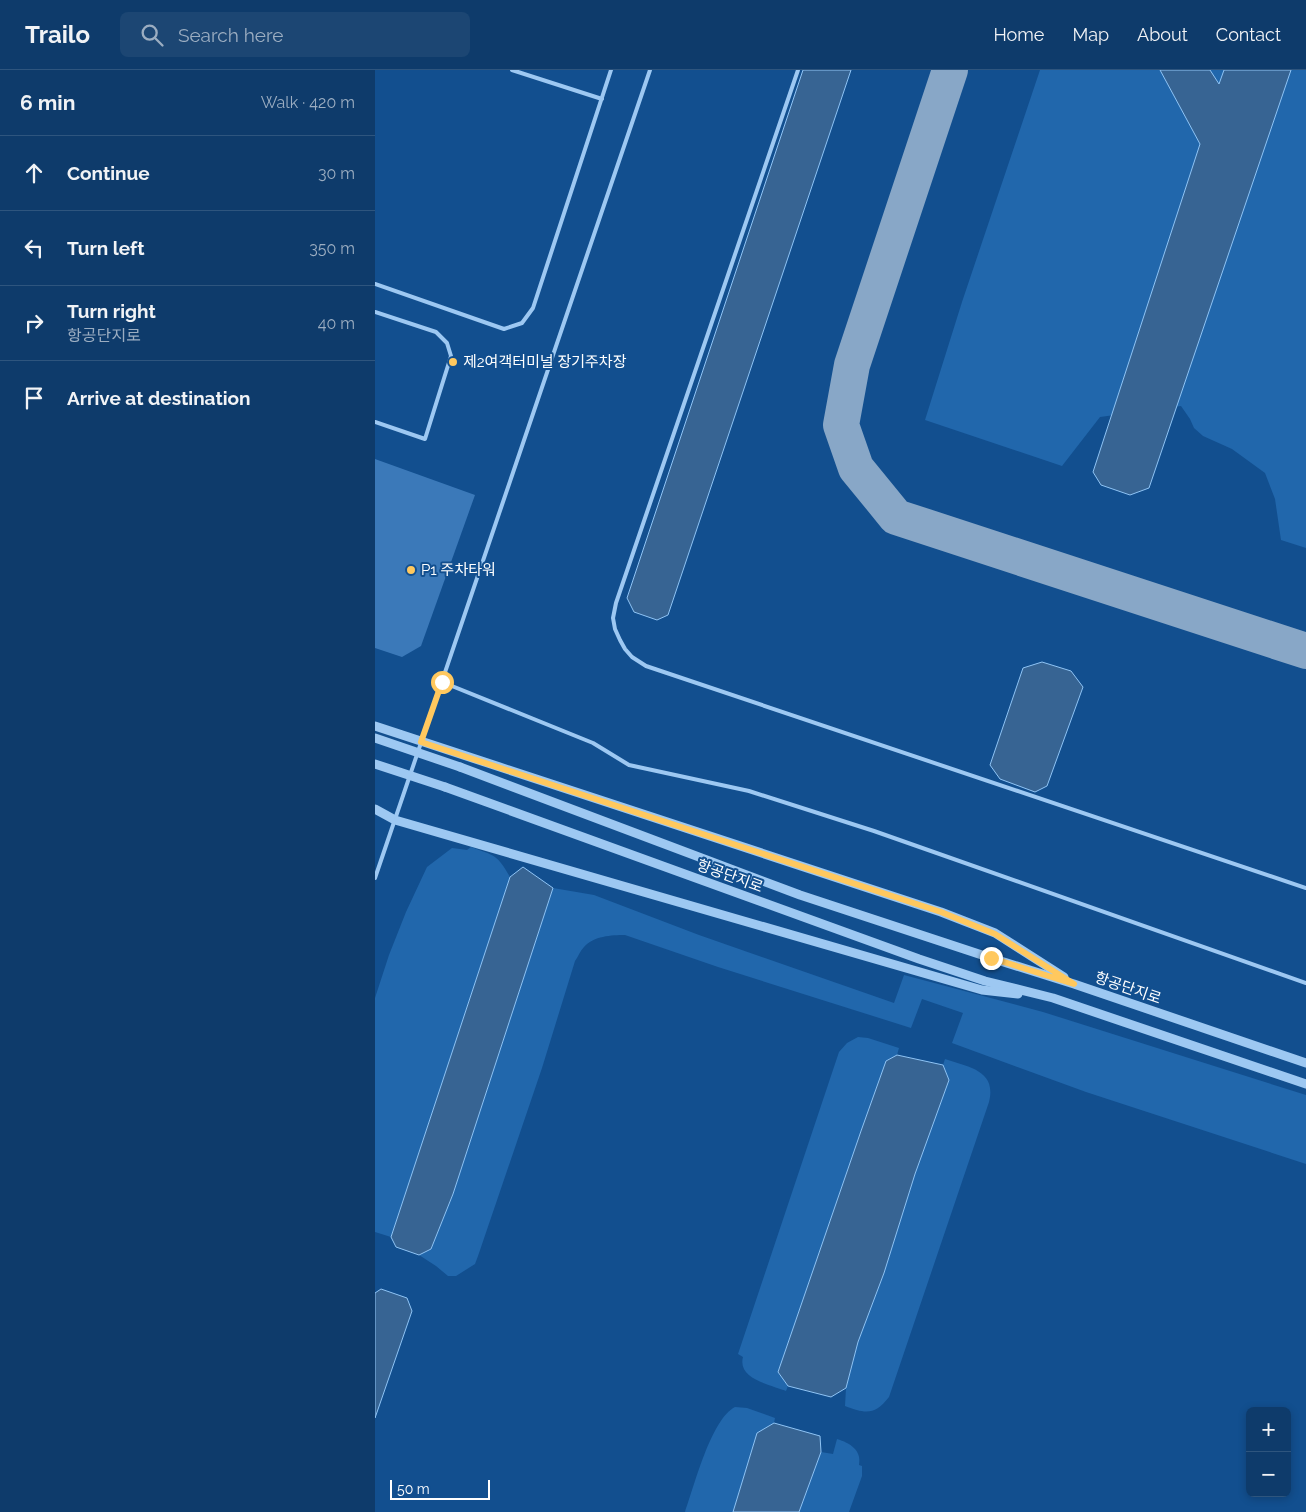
<!DOCTYPE html>
<meta charset="utf-8">
<style>
body{margin:0;font-family:Raleway,"Noto Sans KR",sans-serif;background:#1c4673;color:#f1f3f6}
.controls{position:absolute;right:15px;bottom:15px;display:grid;overflow:hidden;border-radius:8px;box-shadow:0 2px 8px #0003}
.controls button{width:45px;height:45px;display:grid;place-items:center;padding:0;border:0;border-bottom:1px solid #2e557e;background:#0e3b6b;color:#f1f3f6;font:25px sans-serif}
.scale{position:absolute;left:15px;bottom:12px;width:100px;box-sizing:border-box;padding-left:5px;border:2px solid #fff;border-top:0;font-size:14px;line-height:18px;white-space:nowrap;color:#fff;-webkit-text-stroke:4px #124f8f;paint-order:stroke}
.stop{position:absolute;width:15px;height:15px;margin:-11px;border:4px solid #ffc85e;border-radius:50%;background:#fff}
.stop.end{background:#ffc85e;border-color:#fff;box-shadow:0 1px 5px #0008}
.list{margin:0;padding:0;list-style:none}
h2{display:flex;justify-content:space-between;align-items:center;height:65px;margin:0;padding:0 20px;font-size:21px}
h2 small{font-size:16px;font-weight:400;color:#9badc1}
.list li{display:grid;grid-template-columns:32px 1fr auto;gap:15px;align-items:center;box-sizing:border-box;height:75px;padding:0 20px;border-top:1px solid #2e557e}
.list b{display:block;font-size:19px;white-space:nowrap}
.list p{margin:0;font-size:16px;white-space:nowrap;color:#9badc1}
.list em{font-size:16px;font-style:normal;color:#9badc1}
.icon{flex:none;width:28px;height:28px;fill:none;stroke:currentColor;stroke-width:2;stroke-linecap:round;stroke-linejoin:round}
.map{position:relative;flex:none;width:931px;height:1442px;overflow:hidden}
header{display:flex;align-items:center;gap:30px;box-sizing:border-box;height:70px;padding:0 25px;background:#0e3b6b;border-bottom:1px solid #2e557e}
header strong{font-size:24px}
nav{display:flex;gap:28px;margin-inline-start:auto;font-size:18px}
.search{width:350px;height:45px;background:#1c4673;display:flex;align-items:center;gap:12px;box-sizing:border-box;padding:0 18px;border-radius:8px;color:#9badc1;font-size:19px}
main{display:flex}
aside{flex:1;background:#0e3b6b}
.map>svg:first-child{display:block}
.green{fill:#2167ac}
.water{fill:#376493;stroke:#8fc4f5}
.lines{fill:none;stroke-linecap:round;stroke-linejoin:round}
.taxiway{stroke:#88a7c7;stroke-width:36}
.building{fill:#3b79b9}
.service{stroke:#9dc8f2;stroke-width:4}
.tertiary{stroke:#9dc8f2;stroke-width:9}
.tertiary-bridge{stroke:#9dc8f2;stroke-width:9}
.route{stroke:#ffc85e;stroke-width:6}
.poi-dot{fill:#ffc85e;stroke:#124f8f;stroke-width:2}
.labels{text-anchor:middle;stroke-width:4;stroke-linejoin:round;paint-order:stroke}
.poi-label{font-size:15px;fill:#fff;stroke:#124f8f;text-anchor:start}
.street-label{font-size:15px;fill:#fff;stroke:#124f8f}
</style>
<header>
<strong>Trailo</strong>
<div class="search"><svg class="icon" aria-label="search" viewBox="0 0 24 24"><circle cx="10" cy="10" r="6"/><path d="M15 15l6 6"/></svg>Search here</div>
<nav><a>Home</a><a>Map</a><a>About</a><a>Contact</a></nav>
</header>
<main>
<aside>
<h2>6 min<small>Walk · 420 m</small></h2>
<ul class="list">
<li><svg class="icon" aria-label="ahead" viewBox="0 0 24 24"><path d="M12 20V5M6 11l6-6 6 6"/></svg><div><b>Continue</b></div><em>30 m</em></li>
<li><svg class="icon" aria-label="left" viewBox="0 0 24 24"><path d="M17 20v-9H6M10 6l-5 5 5 5"/></svg><div><b>Turn left</b></div><em>350 m</em></li>
<li><svg class="icon" aria-label="right" viewBox="0 0 24 24"><path d="M7 20v-9h11M14 6l5 5-5 5"/></svg><div><b>Turn right</b><p>항공단지로</p></div><em>40 m</em></li>
<li><svg class="icon" aria-label="arrive" viewBox="0 0 24 24"><path d="M6 21V4h12l-3 4 3 4H6"/></svg><div><b>Arrive at destination</b></div></li>
</ul>
</aside>
<div class="map">
<svg width="931" height="1442" viewBox="0 0 931 1442">
<rect width="100%" height="100%" fill="#124f8f"/>
<!-- green -->
<g class="green">
<polygon points="665,0 931,0 931,478 906,470 900,429 890,403 857,379 828,366 819,358 815,349 806,336 725,347 687,396 550,350 587,232"/>
<path d="M 96,777 C 120,786 122,784 135,807 L 16,1167 L 0,1162 L 0,928 L 14,885 L 31,842 L 52,797 L 77,778 L 92,780 Z"/>
<path d="M 178,818 L 219,825 L 324,865 L 519,933 L 529,905 L 668,942 L 931,1025 L 931,1094 L 711,1022 L 577,973 L 588,943 L 547,929 L 536,958 L 343,897 L 250,865 C 236,865 219,866 209,877 C 205,881 203,887 200,891 L 167,998 L 103,1186 L 100,1194 L 81,1206 L 73,1206 L 61,1196 L 44,1185 L 56,1179 L 78,1124 Z"/>
<path d="M 483,967 L 493,968 L 524,978 L 522,985 L 511,991 L 486,1061 L 403,1302 L 413,1316 L 411,1321 C 396,1315 362,1309 368,1287 L 363,1284 L 464,982 L 472,973 Z"/>
<path d="M 570,989 C 593,997 622,1000 614,1032 L 514,1327 C 500,1345 491,1344 470,1336 L 471,1318 L 483,1272 L 509,1203 L 540,1104 L 574,1010 L 568,995 Z"/>
<path d="M 360,1337 L 372,1338 L 400,1348 L 399,1353 L 382,1363 L 358,1442 L 310,1442 C 319,1417 336,1349 360,1337 Z"/>
<path d="M 462,1369 C 475,1373 487,1380 484,1395 L 487,1396 L 487,1406 L 474,1442 L 424,1442 L 446,1382 L 458,1384 Z"/>
</g>
<!-- water -->
<g class="water">
<polygon points="428,0 476,0 293,545 282,550 259,542 252,528"/>
<polygon points="785,0 835,0 844,14 849,0 916,0 774,418 755,425 726,415 718,402 825,74"/>
<polygon points="667,592 696,601 708,617 672,716 660,722 625,709 615,695 648,598"/>
<polygon points="148,797 178,818 78,1124 56,1179 44,1185 21,1177 16,1167 135,807"/>
<polygon points="522,985 568,995 574,1010 540,1104 509,1203 483,1272 471,1318 456,1327 413,1316 403,1302 486,1061 511,991"/>
<polygon points="6,1219 32,1228 37,1241 0,1348 0,1223"/>
<polygon points="399,1353 445,1366 446,1382 424,1442 358,1442 382,1363"/>
</g>
<g class="lines">
<!-- taxiway -->
<polyline class="taxiway" points="575,0 477,295 466,355 481,398 521,447 931,581"/>
</g>
<!-- building -->
<polygon class="building" points="0,389 100,425 46,576 27,587 0,578"/>
<g class="lines">
<!-- service -->
<g class="service">
<polyline points="137,0 227,29"/>
<polyline points="423,0 241,533 238,548 240,559 245,570 250,579 257,587 271,596 931,818"/>
<polyline points="0,214 129,259 147,253 158,238 236,0"/>
<polyline points="0,242 61,262 72,273 76,286 50,369 0,352"/>
<polyline points="67,612 218,673 254,695 374,721 499,761 931,913"/>
<polyline points="0,808 275,0"/>
</g>
<!-- tertiary -->
<g class="tertiary">
<polyline points="0,656 566,842 620,863 689,907"/>
<polyline points="85,697 425,825 616,888 699,914 931,993"/>
<polyline points="70,717 544,889 610,911 678,928 931,1014"/>
<polyline points="0,739 20,750 607,920 643,924"/>
</g>
<!-- tertiary-bridge -->
<g class="tertiary-bridge">
<polyline points="0,668 85,697"/>
<polyline points="0,694 70,717"/>
</g>
</g>
<g class="lines">
<!-- route -->
<polyline class="route" points="67,612 46,672 566,842 620,864 699,914 616,888"/>
</g>
<!-- markers -->
<g class="poi-dot">
<circle cx="78" cy="292" r="5"/>
<circle cx="36" cy="500" r="5"/>
</g>
<g class="labels">
<!-- poi labels -->
<g class="poi-label">
<text x="88" y="297">제2여객터미널 장기주차장</text>
<text x="46" y="505">P1 주차타워</text>
</g>
<!-- street labels -->
<g class="street-label">
<text transform="translate(355 806) rotate(20)" y="5">항공단지로</text>
<text transform="translate(753 918) rotate(19)" y="5">항공단지로</text>
</g>
</g>
</svg>
<div class="controls">
<button>+</button>
<button>−</button>
</div>
<div class="scale">50 m</div>
<div class="stop" style="left:67px;top:612px"></div>
<div class="stop end" style="left:616px;top:888px"></div>
</div>
</main>
